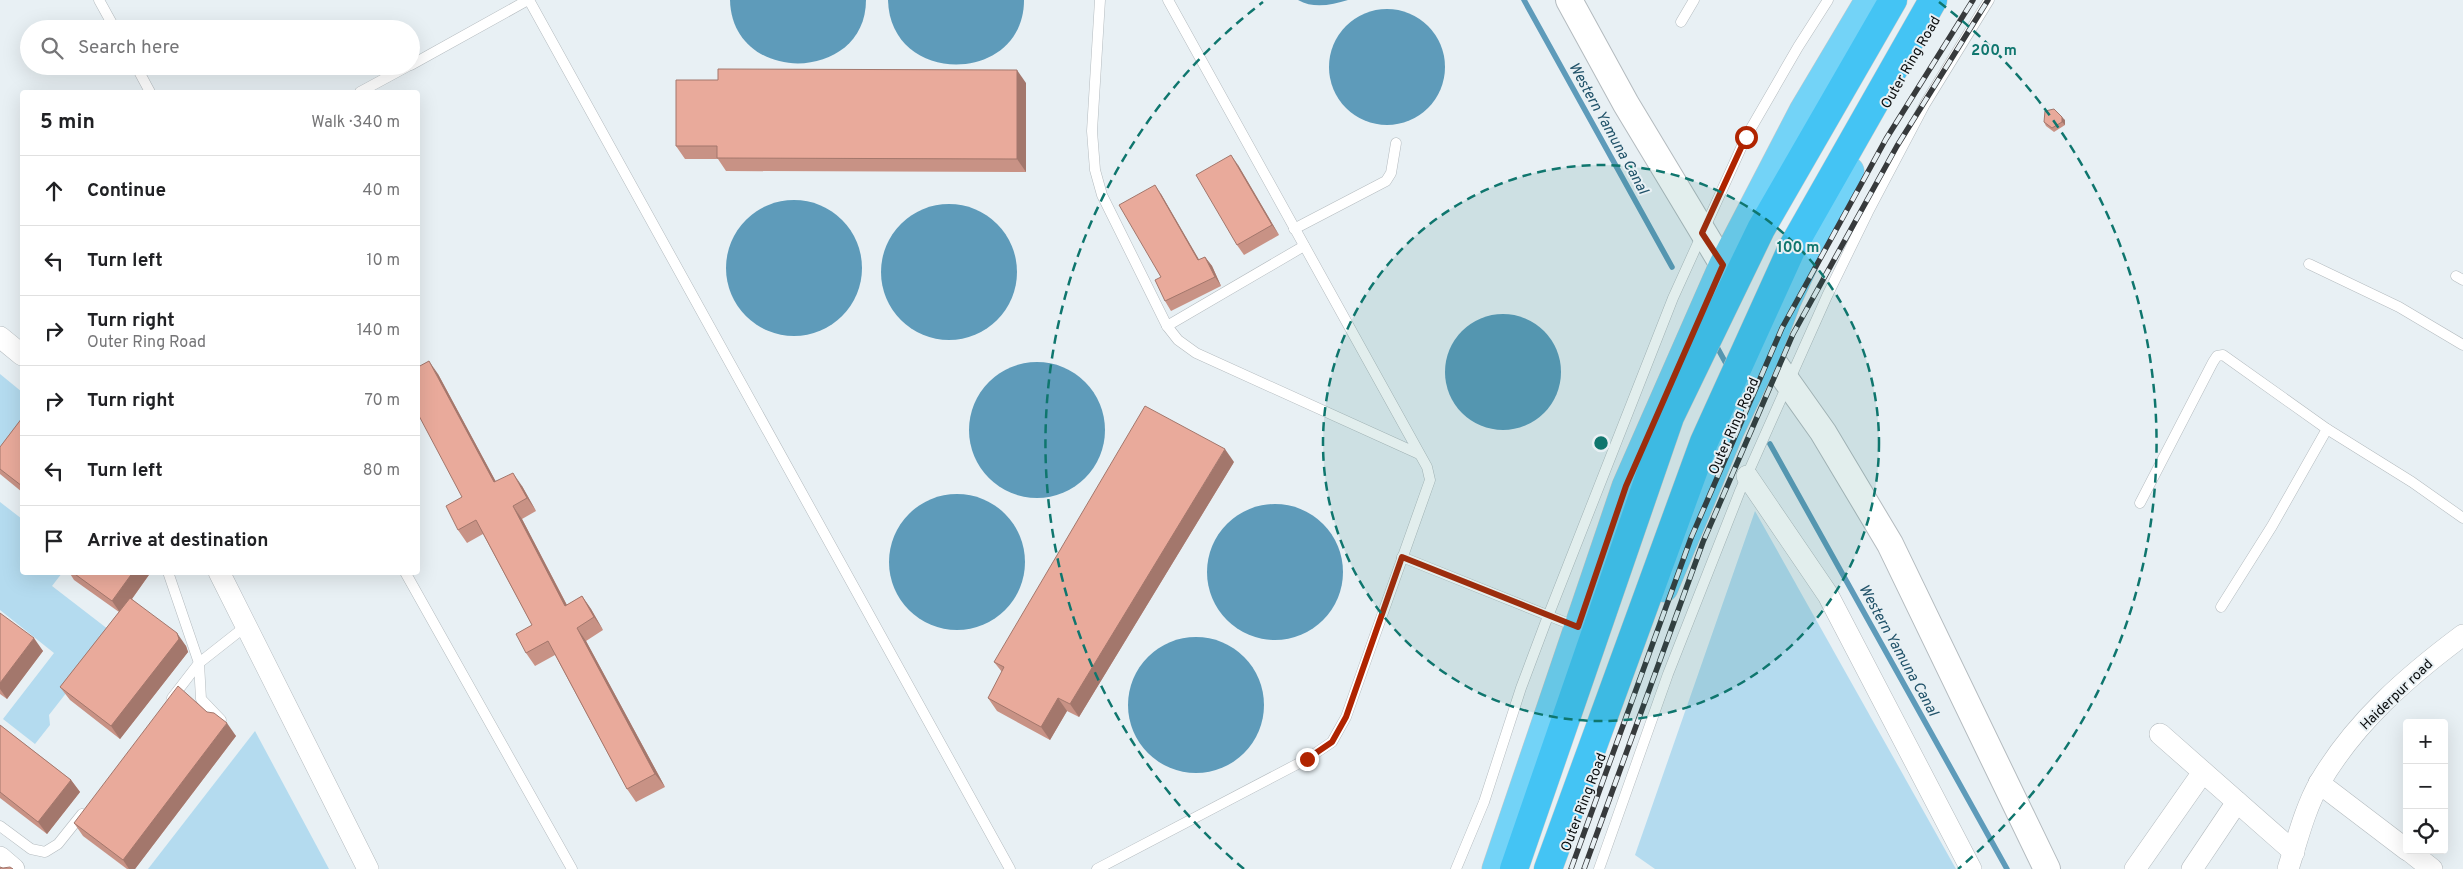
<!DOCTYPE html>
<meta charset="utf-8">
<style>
body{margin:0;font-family:Overpass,sans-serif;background:#f6f6f6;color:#202124}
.controls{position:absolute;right:15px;bottom:15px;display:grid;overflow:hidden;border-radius:5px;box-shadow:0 5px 20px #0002}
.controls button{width:45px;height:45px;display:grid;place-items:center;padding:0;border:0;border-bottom:1px solid #e0e0e0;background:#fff;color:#202124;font:25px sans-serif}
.stop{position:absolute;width:15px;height:15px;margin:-11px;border:4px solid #b02400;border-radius:50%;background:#fff}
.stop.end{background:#b02400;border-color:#fff;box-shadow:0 1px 5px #0008}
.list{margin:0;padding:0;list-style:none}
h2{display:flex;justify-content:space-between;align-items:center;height:65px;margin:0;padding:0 20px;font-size:21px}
h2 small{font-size:16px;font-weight:400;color:#757577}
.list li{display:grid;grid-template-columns:32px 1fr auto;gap:15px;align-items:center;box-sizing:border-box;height:70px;padding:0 20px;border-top:1px solid #e0e0e0}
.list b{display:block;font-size:19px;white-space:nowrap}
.list p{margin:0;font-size:16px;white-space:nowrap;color:#757577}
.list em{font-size:16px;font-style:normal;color:#757577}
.icon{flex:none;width:28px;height:28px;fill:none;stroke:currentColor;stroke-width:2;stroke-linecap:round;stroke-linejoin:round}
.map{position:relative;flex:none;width:2463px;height:869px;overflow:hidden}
.search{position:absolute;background:#fff;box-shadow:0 5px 20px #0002;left:20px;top:20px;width:400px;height:55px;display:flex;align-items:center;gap:12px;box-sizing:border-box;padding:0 18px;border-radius:28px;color:#757577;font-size:19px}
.panel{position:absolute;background:#fff;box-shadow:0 5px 20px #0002;left:20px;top:90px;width:400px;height:485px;border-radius:5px}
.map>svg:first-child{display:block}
.green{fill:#b4dbef}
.water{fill:#5e9bba}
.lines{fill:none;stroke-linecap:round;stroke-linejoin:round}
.stream{stroke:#5e9bba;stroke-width:5.5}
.service-casing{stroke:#b4bbbf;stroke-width:11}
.minor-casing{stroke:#b4bbbf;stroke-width:22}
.tertiary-casing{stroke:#b4bbbf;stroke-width:28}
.primary-casing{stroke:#c9caca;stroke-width:29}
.trunk-casing{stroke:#c9caca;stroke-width:29}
.service{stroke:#fff;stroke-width:10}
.minor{stroke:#fff;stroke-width:21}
.tertiary{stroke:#fff;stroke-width:26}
.primary{stroke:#73d3f7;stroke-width:28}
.trunk{stroke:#44c4f4;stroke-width:28}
.rail-casing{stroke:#373a3c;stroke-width:5.5}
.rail{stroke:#e8f0f4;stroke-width:4;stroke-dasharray:11;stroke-linecap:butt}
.wall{fill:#c89285}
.shaded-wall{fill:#a3776c}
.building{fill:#e9aa9b;stroke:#a3776c}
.route{stroke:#b02400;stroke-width:6}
.ring{fill:none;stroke:#0f766e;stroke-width:2.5;stroke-dasharray:9 6}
.labels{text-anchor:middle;stroke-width:4;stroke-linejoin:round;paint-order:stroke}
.street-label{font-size:14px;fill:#0b0d0e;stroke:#e8f0f4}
.water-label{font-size:15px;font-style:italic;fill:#205269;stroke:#e8f0f4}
.centre{fill:#0f766e;stroke:#e8f0f4;stroke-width:2.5}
.ring-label{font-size:15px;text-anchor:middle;font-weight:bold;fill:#0f766e;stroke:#e8f0f4;stroke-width:4;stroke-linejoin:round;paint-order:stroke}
</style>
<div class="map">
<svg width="2463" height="869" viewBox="0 0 2463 869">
<rect width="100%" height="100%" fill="#e8f0f4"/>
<!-- green -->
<g class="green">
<polygon points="0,374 22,392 22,429 0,457"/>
<polygon points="0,502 22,519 22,572 62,573 52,586 113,633 49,715 50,725 35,744 3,719 54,653 0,610"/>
<polygon points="1755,511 1956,869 1655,869 1635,855"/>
<polygon points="255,731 329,869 148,869"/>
</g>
<!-- water -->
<g class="water">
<path d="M 730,0 L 866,0 C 866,83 732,86 730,0 Z"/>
<path d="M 888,0 L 1024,0 C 1024,85 890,87 888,0 Z"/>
<path d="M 1298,0 L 1348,0 C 1331,5 1314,9 1298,0 Z"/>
<circle cx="1387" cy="67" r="58"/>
<circle cx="794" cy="268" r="68"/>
<circle cx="949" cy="272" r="68"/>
<circle cx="1503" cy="372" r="58"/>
<circle cx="1037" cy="430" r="68"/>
<circle cx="957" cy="562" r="68"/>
<circle cx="1275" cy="572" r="68"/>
<circle cx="1196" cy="705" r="68"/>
</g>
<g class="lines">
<!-- stream -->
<g class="stream">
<polyline points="1524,0 1672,267"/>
<polyline points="1717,347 1729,369"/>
<polyline points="1770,444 2007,869"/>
</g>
<defs>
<g id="service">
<polyline points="99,0 115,29"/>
<polyline points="529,0 1010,869"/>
<polyline points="1100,0 1092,131 1095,170 1102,195 1167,326 1178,340 1196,353 1419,454"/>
<polyline points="1681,22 1694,0"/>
<polyline points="411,65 528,0"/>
<polyline points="136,66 150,92"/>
<polyline points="360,92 408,66"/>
<polyline points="1294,229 1386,181 1391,173 1396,143"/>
<polyline points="2309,264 2399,307 2463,345"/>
<polyline points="2456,276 2463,280"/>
<polyline points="1167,326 1304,246"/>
<polyline points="2140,503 2213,362 2217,356 2223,355 2327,429 2412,482 2463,518"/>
<polyline points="1402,557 1577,627"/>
<polyline points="168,572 199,663 201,699 221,720"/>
<polyline points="405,572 572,869"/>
<polyline points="2221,607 2272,526 2327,429"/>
<polyline points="172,698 199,663 246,626"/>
<polyline points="0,826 31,849 45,852 58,844 82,814"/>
<polyline points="1097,869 1307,759 1332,742 1346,717 1430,480 1427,467 1168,0"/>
<polyline points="1456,869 1484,802 1521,688 1545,624 1673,298 1746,137 1798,47 1828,0"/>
<polyline points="1599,869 1668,674 1740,491 1827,296 1868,212 1925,104 1989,0"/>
</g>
<g id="minor">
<polyline points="0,337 22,355"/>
<polyline points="1747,476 1828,595 1971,869"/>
<polyline points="219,572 368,869"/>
<polyline points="2160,734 2294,852"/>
<polyline points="2319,783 2407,850"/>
<polyline points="2408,850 2432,869"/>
<polyline points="0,857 14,869"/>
<polyline points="2135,869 2203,772"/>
<polyline points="2192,869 2237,802"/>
<path d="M 2288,869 C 2297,841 2305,808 2320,782 C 2355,722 2408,676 2463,635"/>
</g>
<g id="tertiary">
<polyline points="1569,0 1626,104 1723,265"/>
<polyline points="1767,353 1823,432 1890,544 2047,869"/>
</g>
<g id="primary">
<polyline points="1664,588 1730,431 1767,353 1787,301 1829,211 1850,171"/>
<polyline points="1496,869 1626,486 1723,265 1803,111 1869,0"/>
</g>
<g id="trunk">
<polyline points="1514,869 1670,417 1761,229 1893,0"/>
<polyline points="1548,869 1704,442 1792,248 1933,0"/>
</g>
</defs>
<!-- service casing -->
<use href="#service" class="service-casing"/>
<!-- minor casing -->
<use href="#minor" class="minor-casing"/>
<!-- tertiary casing -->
<use href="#tertiary" class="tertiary-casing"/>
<!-- primary casing -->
<use href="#primary" class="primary-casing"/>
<!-- trunk casing -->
<use href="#trunk" class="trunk-casing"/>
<!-- service -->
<use href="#service" class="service"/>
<!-- minor -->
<use href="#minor" class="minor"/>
<!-- tertiary -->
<use href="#tertiary" class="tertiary"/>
<!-- primary -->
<use href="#primary" class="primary"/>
<!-- trunk -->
<use href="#trunk" class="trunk"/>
<defs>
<g id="rail">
<polyline points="1571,869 1691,538 1782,328 1886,139 1973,0"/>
<polyline points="1584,869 1703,542 1793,334 1897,146 1988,0"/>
</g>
</defs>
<!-- rail casing -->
<use href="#rail" class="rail-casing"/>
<!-- rail -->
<use href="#rail" class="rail"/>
</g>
<!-- wall -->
<g class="wall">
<polygon points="1026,83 1026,172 726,171 718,159 685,159 676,146"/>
<polygon points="2065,120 2065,125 2054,132 2046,126 2044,122"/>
<polygon points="1238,165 1279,235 1244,255 1237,245"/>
<polygon points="1161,194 1199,260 1205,257 1212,266 1221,286 1171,311 1165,301 1161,277"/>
<polygon points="438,374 496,482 522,486 536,511 522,519 567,605 582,596 591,609 603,630 586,641 665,787 636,802 627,789 555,655 535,666 526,653 532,625 483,534 467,543 458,530 462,497"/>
<polygon points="22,418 22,492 0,474 0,447"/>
<polygon points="1234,462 1079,717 1067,711 1050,740 997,711 988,698 1002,672 994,662"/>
<polygon points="69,572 151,572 132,599 186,646 188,652 120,739 70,700 60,687 119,612 74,580"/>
<polygon points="0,613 43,651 7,699 0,694"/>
<polygon points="207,712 236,736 135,869 127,869 83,836 74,823"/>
<polygon points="0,725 71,780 80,792 47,834 0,798"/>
</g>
<!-- shaded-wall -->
<g class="shaded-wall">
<polygon points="1017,70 1026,83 1026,172 1017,159"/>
<polygon points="2062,117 2065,120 2065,125 2062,122"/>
<polygon points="1231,155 1238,165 1279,235 1272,225"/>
<polygon points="1155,185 1161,194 1205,270 1198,260"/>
<polygon points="1205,257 1212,266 1221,286 1215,277"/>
<polygon points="429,361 438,374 503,495 494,482"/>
<polygon points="1225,449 1234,462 1079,717 1070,704"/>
<polygon points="513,473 522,486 536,511 527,498"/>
<polygon points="513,506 522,519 574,619 565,606"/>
<polygon points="133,572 151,572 121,614 112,601"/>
<polygon points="582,596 591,609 603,630 594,617"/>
<polygon points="577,628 586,641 665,787 655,774"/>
<polygon points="177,633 186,646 188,652 120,739 111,726"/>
<polygon points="34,638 43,651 7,699 0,689 0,683"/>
<polygon points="1058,698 1067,711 1050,740 1041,727"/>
<polygon points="227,723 236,736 135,869 129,869 123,860"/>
<polygon points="71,780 80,792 47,834 38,822"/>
</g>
<!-- building -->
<g class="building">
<polygon points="718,69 1017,70 1017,159 717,158 717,146 676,146 676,80 718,80"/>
<polygon points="2054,109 2062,117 2062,122 2052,128 2044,122 2045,111"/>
<polygon points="1231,155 1272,225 1237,245 1196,175"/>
<polygon points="1155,185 1198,260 1205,257 1215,277 1165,301 1155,280 1161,277 1119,205"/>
<polygon points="429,361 494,482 513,473 527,498 513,506 565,606 582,596 594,617 577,628 655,774 627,789 548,641 526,653 516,634 532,625 476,520 458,530 446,506 462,497 418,414 418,367"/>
<polygon points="1145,406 1225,449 1070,704 1058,698 1041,727 988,698 1004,667 994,662"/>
<polygon points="22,418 22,486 0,469 0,447"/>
<polygon points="72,572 133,572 112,601"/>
<polygon points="130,598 177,633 179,639 111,726 60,687"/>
<polygon points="0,613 34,638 0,683"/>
<polygon points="178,686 207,712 214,713 227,723 123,860 74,823"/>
<polygon points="0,725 71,780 38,822 0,792"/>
<polygon points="0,867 3,868 10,867 13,869 0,869"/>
</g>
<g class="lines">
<!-- route -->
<polyline class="route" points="1307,759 1332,742 1346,717 1402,557 1578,627 1626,486 1723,265 1702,233 1746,137"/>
</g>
<!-- distance rings -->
<circle cx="1601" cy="443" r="278" fill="#0f766e" fill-opacity=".12"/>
<g class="ring">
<circle cx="1601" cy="443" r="278"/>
<path d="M1244 869A556 556 0 0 1 1263 2M1939 2A556 556 0 0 1 1958 869"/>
</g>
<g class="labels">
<!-- street labels -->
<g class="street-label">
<text transform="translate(1910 62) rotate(-60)" y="5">Outer Ring Road</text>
<text transform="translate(1733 426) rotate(-66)" y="5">Outer Ring Road</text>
<text transform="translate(2396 694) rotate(-44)" y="5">Haiderpur road</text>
<text transform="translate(1583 802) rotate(-69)" y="5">Outer Ring Road</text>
</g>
<!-- water labels -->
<g class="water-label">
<text transform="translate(1609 128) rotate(61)" y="5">Western Yamuna Canal</text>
<text transform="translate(1899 650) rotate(61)" y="5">Western Yamuna Canal</text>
</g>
</g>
<circle cx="1601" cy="443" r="8" class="centre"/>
<g class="ring-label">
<text x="1994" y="55">200 m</text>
<text x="1798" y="252">100 m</text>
</g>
</svg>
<div class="controls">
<button>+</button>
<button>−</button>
<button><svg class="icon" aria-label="locate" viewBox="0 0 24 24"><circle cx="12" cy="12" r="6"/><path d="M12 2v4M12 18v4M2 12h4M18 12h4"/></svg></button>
</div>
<div class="stop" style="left:1746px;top:137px"></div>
<div class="stop end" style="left:1307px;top:759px"></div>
<div class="search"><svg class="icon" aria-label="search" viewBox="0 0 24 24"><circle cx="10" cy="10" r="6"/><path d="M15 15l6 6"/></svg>Search here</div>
<section class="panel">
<h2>5 min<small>Walk · 340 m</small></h2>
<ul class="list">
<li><svg class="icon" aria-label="ahead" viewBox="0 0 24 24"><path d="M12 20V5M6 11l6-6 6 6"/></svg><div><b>Continue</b></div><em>40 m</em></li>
<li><svg class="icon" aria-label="left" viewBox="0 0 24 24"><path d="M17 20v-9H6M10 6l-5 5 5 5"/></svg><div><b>Turn left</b></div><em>10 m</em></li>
<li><svg class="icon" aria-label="right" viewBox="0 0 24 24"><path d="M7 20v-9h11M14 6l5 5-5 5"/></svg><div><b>Turn right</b><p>Outer Ring Road</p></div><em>140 m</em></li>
<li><svg class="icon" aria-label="right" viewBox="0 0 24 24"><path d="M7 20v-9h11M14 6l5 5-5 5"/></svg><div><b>Turn right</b></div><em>70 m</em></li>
<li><svg class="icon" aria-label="left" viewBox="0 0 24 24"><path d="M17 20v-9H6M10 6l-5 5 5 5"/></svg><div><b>Turn left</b></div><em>80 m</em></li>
<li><svg class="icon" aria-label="arrive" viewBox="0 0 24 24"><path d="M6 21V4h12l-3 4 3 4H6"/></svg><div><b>Arrive at destination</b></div></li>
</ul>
</section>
</div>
